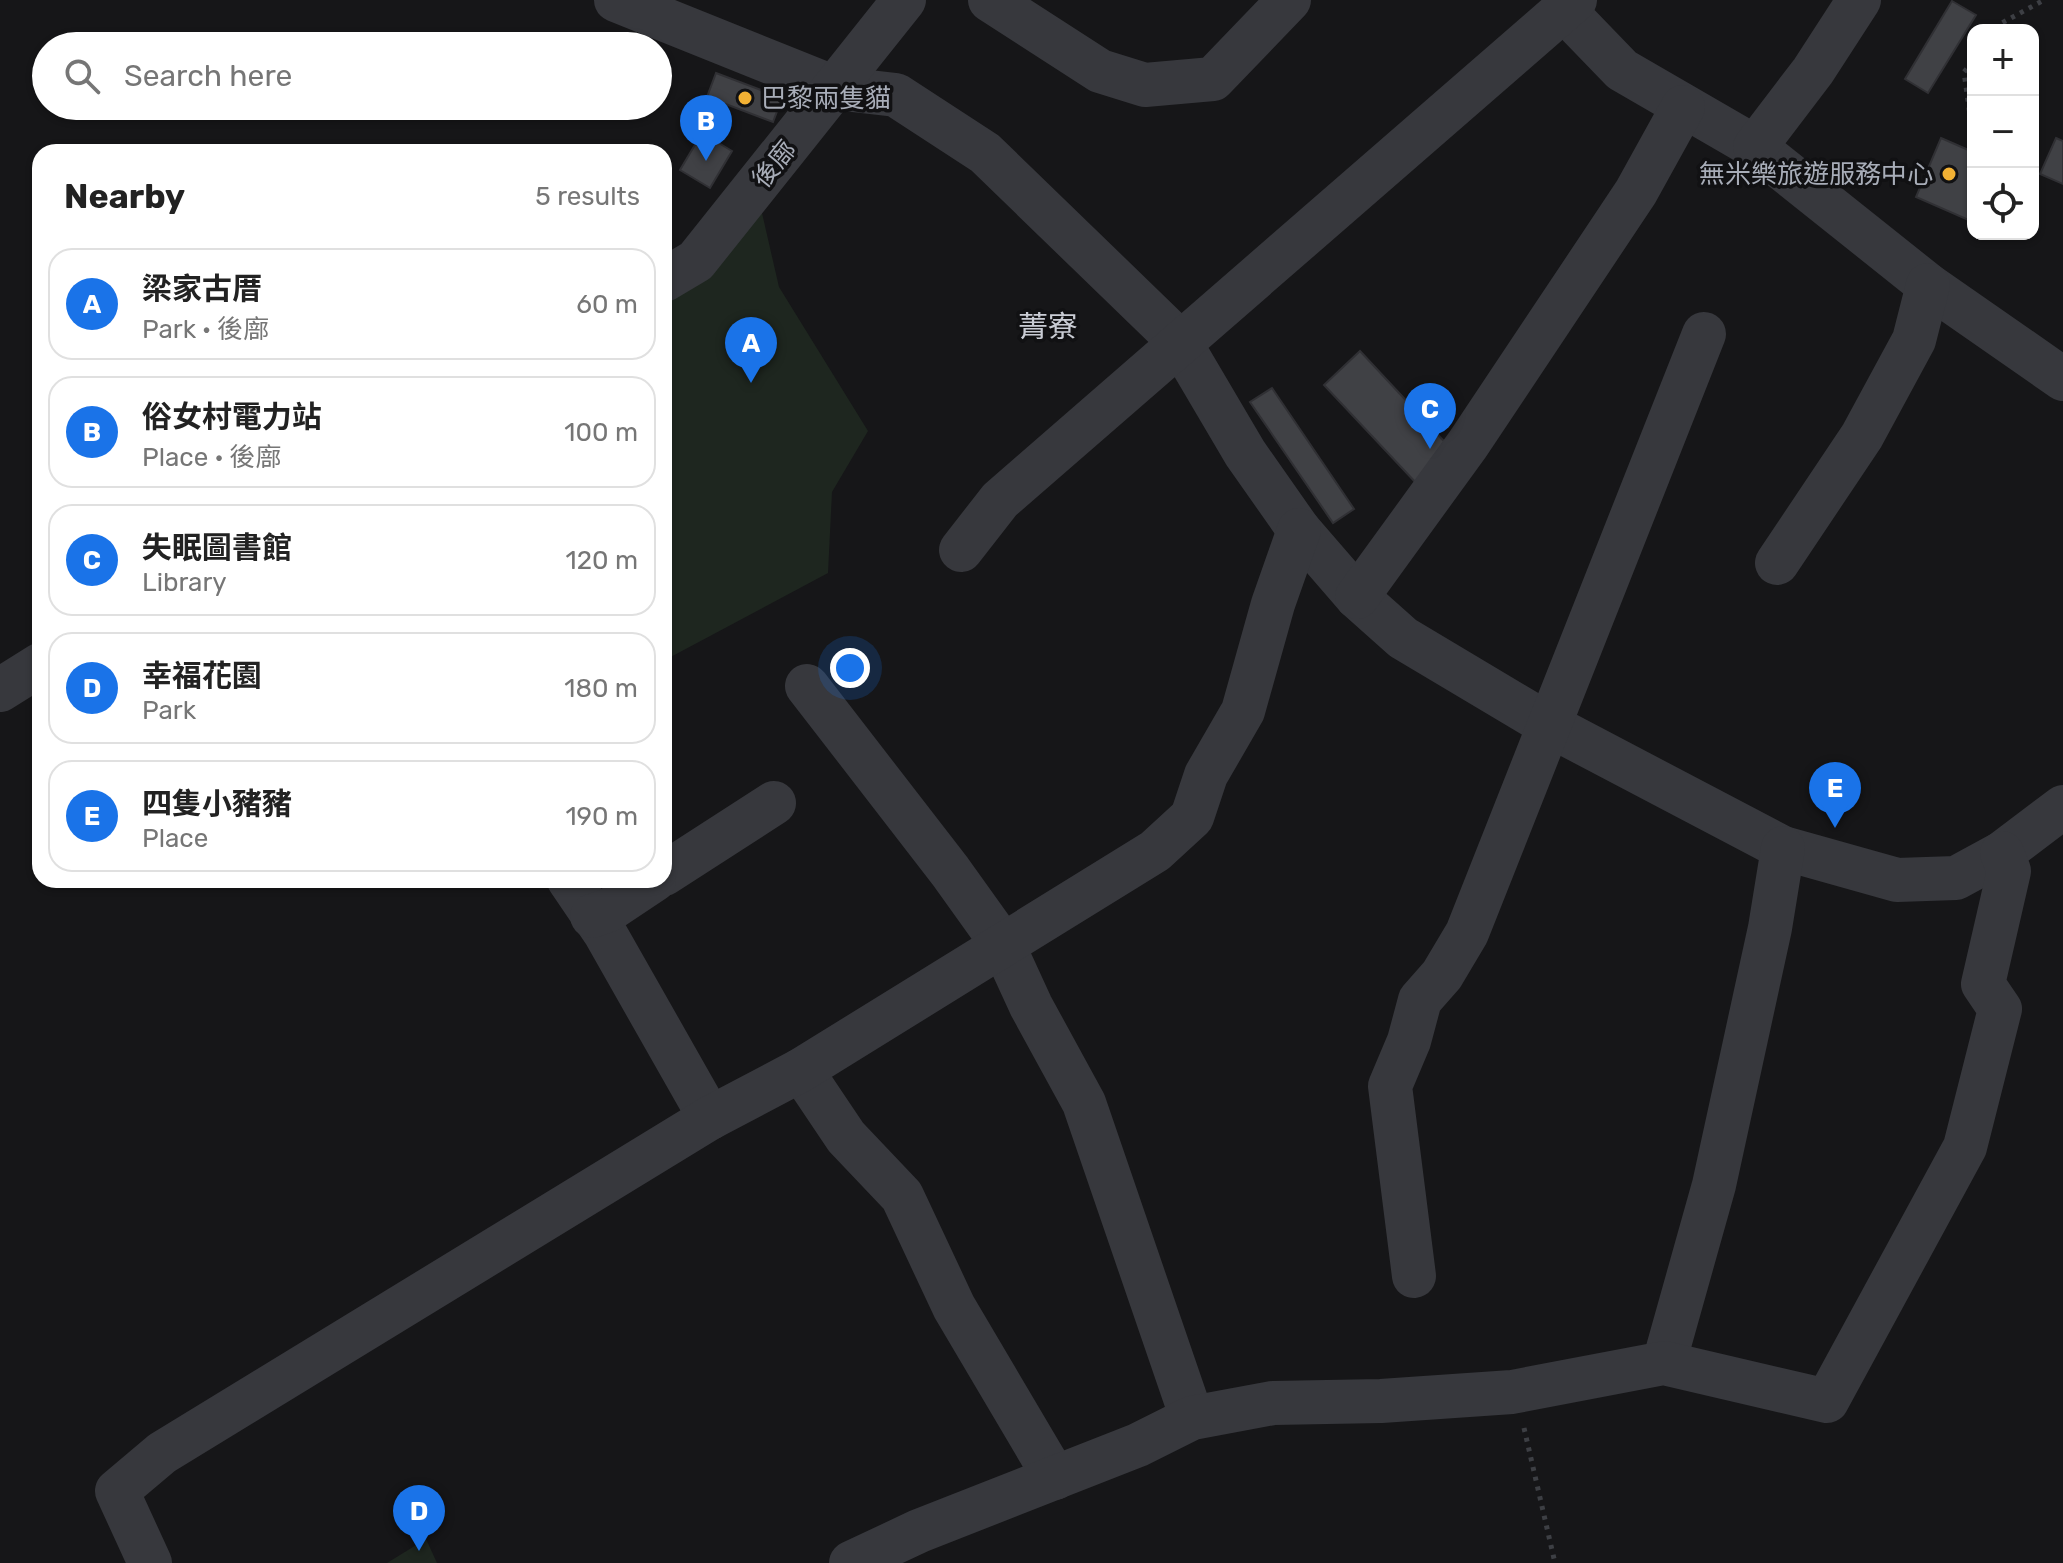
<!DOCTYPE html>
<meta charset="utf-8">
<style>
body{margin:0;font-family:Rubik,"Noto Sans TC",sans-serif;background:#f2f2f2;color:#222}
.controls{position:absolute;right:24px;top:24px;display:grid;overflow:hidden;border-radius:16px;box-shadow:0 2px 6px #0004}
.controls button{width:72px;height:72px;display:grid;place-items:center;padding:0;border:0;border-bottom:2px solid #e0e0e0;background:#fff;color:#222;font:40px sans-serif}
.you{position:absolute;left:850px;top:668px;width:28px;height:28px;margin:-20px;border:6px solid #fff;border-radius:50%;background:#1a73e8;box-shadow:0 0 0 12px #1a73e833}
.badge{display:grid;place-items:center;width:52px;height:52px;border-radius:50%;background:#1a73e8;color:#fff;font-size:26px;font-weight:700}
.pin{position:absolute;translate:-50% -66px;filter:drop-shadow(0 2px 4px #0008)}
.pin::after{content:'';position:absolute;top:42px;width:28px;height:24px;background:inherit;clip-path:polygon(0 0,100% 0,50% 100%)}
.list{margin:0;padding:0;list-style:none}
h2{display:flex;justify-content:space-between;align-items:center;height:104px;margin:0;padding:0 32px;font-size:34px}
h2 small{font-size:26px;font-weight:400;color:#767676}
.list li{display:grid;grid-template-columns:52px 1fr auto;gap:24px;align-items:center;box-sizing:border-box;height:112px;margin:0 16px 16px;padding:0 16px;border:2px solid #e0e0e0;border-radius:24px}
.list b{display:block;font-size:30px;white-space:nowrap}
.list p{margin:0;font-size:26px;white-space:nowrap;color:#767676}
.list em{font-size:26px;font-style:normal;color:#767676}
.icon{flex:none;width:44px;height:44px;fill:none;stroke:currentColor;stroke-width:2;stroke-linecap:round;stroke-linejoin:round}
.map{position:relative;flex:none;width:2063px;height:1563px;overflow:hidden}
.search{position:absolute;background:#fff;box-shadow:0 2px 6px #0004;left:32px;top:32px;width:640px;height:88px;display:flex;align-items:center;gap:20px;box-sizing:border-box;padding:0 28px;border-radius:44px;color:#767676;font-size:30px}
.panel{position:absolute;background:#fff;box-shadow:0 2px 6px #0004;left:32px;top:144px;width:640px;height:744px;border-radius:24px}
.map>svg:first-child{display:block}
.green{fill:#1e261f}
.building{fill:#404145;stroke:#303034;stroke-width:2}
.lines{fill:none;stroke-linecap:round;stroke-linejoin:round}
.path{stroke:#3d3f44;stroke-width:5;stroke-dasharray:4 6;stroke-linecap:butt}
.minor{stroke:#37383d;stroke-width:44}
.poi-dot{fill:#f2b134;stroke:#111113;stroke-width:3}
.labels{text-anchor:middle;stroke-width:7;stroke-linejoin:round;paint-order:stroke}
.poi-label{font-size:26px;fill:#a8adb8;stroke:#111113;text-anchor:start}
.street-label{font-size:26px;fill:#a8adb8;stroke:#111113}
.quarter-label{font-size:30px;fill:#c9ccd4;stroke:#111113}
</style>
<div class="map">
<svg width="2063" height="1563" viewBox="0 0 2063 1563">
<rect width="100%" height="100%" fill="#161618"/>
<!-- green -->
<g class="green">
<polygon points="759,200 779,287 868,431 832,492 828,573 665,660 664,280"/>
<polygon points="426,1539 437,1563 387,1563"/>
</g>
<!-- building -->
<g class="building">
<polygon points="1952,1 1976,15 1928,93 1905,79"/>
<polygon points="716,73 782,98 773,122 707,97"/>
<polygon points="702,133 732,151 710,188 680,170"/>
<polygon points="1941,138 1973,152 1973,222 1916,197"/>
<polygon points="2056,138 2063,141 2063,184 2040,174"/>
<polygon points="1360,351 1454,452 1418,485 1324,385"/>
<polygon points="1272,388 1354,509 1333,523 1250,402"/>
</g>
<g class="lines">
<!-- path -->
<g class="path">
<polyline points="1996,30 2000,24 2044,0"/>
<polyline points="1973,61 1964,72 1973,137"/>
<polyline points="1524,1428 1555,1563"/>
</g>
<!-- minor -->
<g class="minor">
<polyline points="616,0 835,88 896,95 985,153 1179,341 1245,453 1299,530 1357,597 1403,638 1549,725 1783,848 1897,880 1956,878 2002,853 2063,807"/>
<polyline points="990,0 1100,71 1145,85 1213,79 1289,0"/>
<polyline points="1564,10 1622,70 1755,147 1928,285 2063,379"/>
<polyline points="1755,147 1813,71 1859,0"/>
<polyline points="664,280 696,261 904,0"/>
<polyline points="961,550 1000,500 1575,0"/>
<polyline points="1777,563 1862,436 1914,340 1928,285"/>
<polyline points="1357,597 1468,444 1636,192 1683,107"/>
<polyline points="807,686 950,871 1003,945 1031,1006 1084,1103 1192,1418"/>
<polyline points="0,690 40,665"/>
<polyline points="664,874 774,803"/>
<polyline points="569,880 605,933 710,1118"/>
<polyline points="592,916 609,910 654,880"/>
<polyline points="801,1070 846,1137 902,1196 954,1307 1055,1478"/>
<polyline points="1414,1276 1390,1086 1409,1041 1420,1000 1442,975 1467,933 1704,334"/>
<polyline points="1664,1363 1714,1185 1770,928 1783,848"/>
<polyline points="150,1563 117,1491 162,1453 710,1118 801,1070 1155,851 1192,817 1206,775 1243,711 1273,604 1299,530"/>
<polyline points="851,1563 919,1531 1138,1445 1192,1418 1273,1403 1381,1401 1512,1392 1664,1363 1827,1401 1965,1147 2000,1009 1983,984 2009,871 2002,853"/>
</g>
</g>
<!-- markers -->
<g class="poi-dot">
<circle cx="745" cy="98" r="8"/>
<circle cx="1949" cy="174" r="8"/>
</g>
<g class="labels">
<!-- poi labels -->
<g class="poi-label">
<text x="761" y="107">巴黎兩隻貓</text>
<text x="1933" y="183" text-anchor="end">無米樂旅遊服務中心</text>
</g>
<!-- street labels -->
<g class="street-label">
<text transform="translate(774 164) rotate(-51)" y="9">後廍</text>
</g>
<!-- quarter labels -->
<g class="quarter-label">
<text x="1048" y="337">菁寮</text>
</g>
</g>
</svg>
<div class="controls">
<button>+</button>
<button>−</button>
<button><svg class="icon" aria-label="locate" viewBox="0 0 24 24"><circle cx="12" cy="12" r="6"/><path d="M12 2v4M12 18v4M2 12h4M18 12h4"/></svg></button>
</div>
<div class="you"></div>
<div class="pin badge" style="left:751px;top:383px">A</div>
<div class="pin badge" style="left:706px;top:161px">B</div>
<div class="pin badge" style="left:1430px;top:449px">C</div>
<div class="pin badge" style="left:419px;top:1551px">D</div>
<div class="pin badge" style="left:1835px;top:828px">E</div>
<div class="search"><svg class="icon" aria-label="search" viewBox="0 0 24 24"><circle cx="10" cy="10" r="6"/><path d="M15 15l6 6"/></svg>Search here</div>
<section class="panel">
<h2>Nearby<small>5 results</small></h2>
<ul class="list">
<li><span class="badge">A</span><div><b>梁家古厝</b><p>Park · 後廍</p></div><em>60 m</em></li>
<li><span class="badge">B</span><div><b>俗女村電力站</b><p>Place · 後廍</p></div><em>100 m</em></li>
<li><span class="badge">C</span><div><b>失眠圖書館</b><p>Library</p></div><em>120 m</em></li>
<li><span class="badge">D</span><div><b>幸福花園</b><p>Park</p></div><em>180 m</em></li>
<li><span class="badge">E</span><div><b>四隻小豬豬</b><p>Place</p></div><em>190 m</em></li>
</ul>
</section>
</div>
